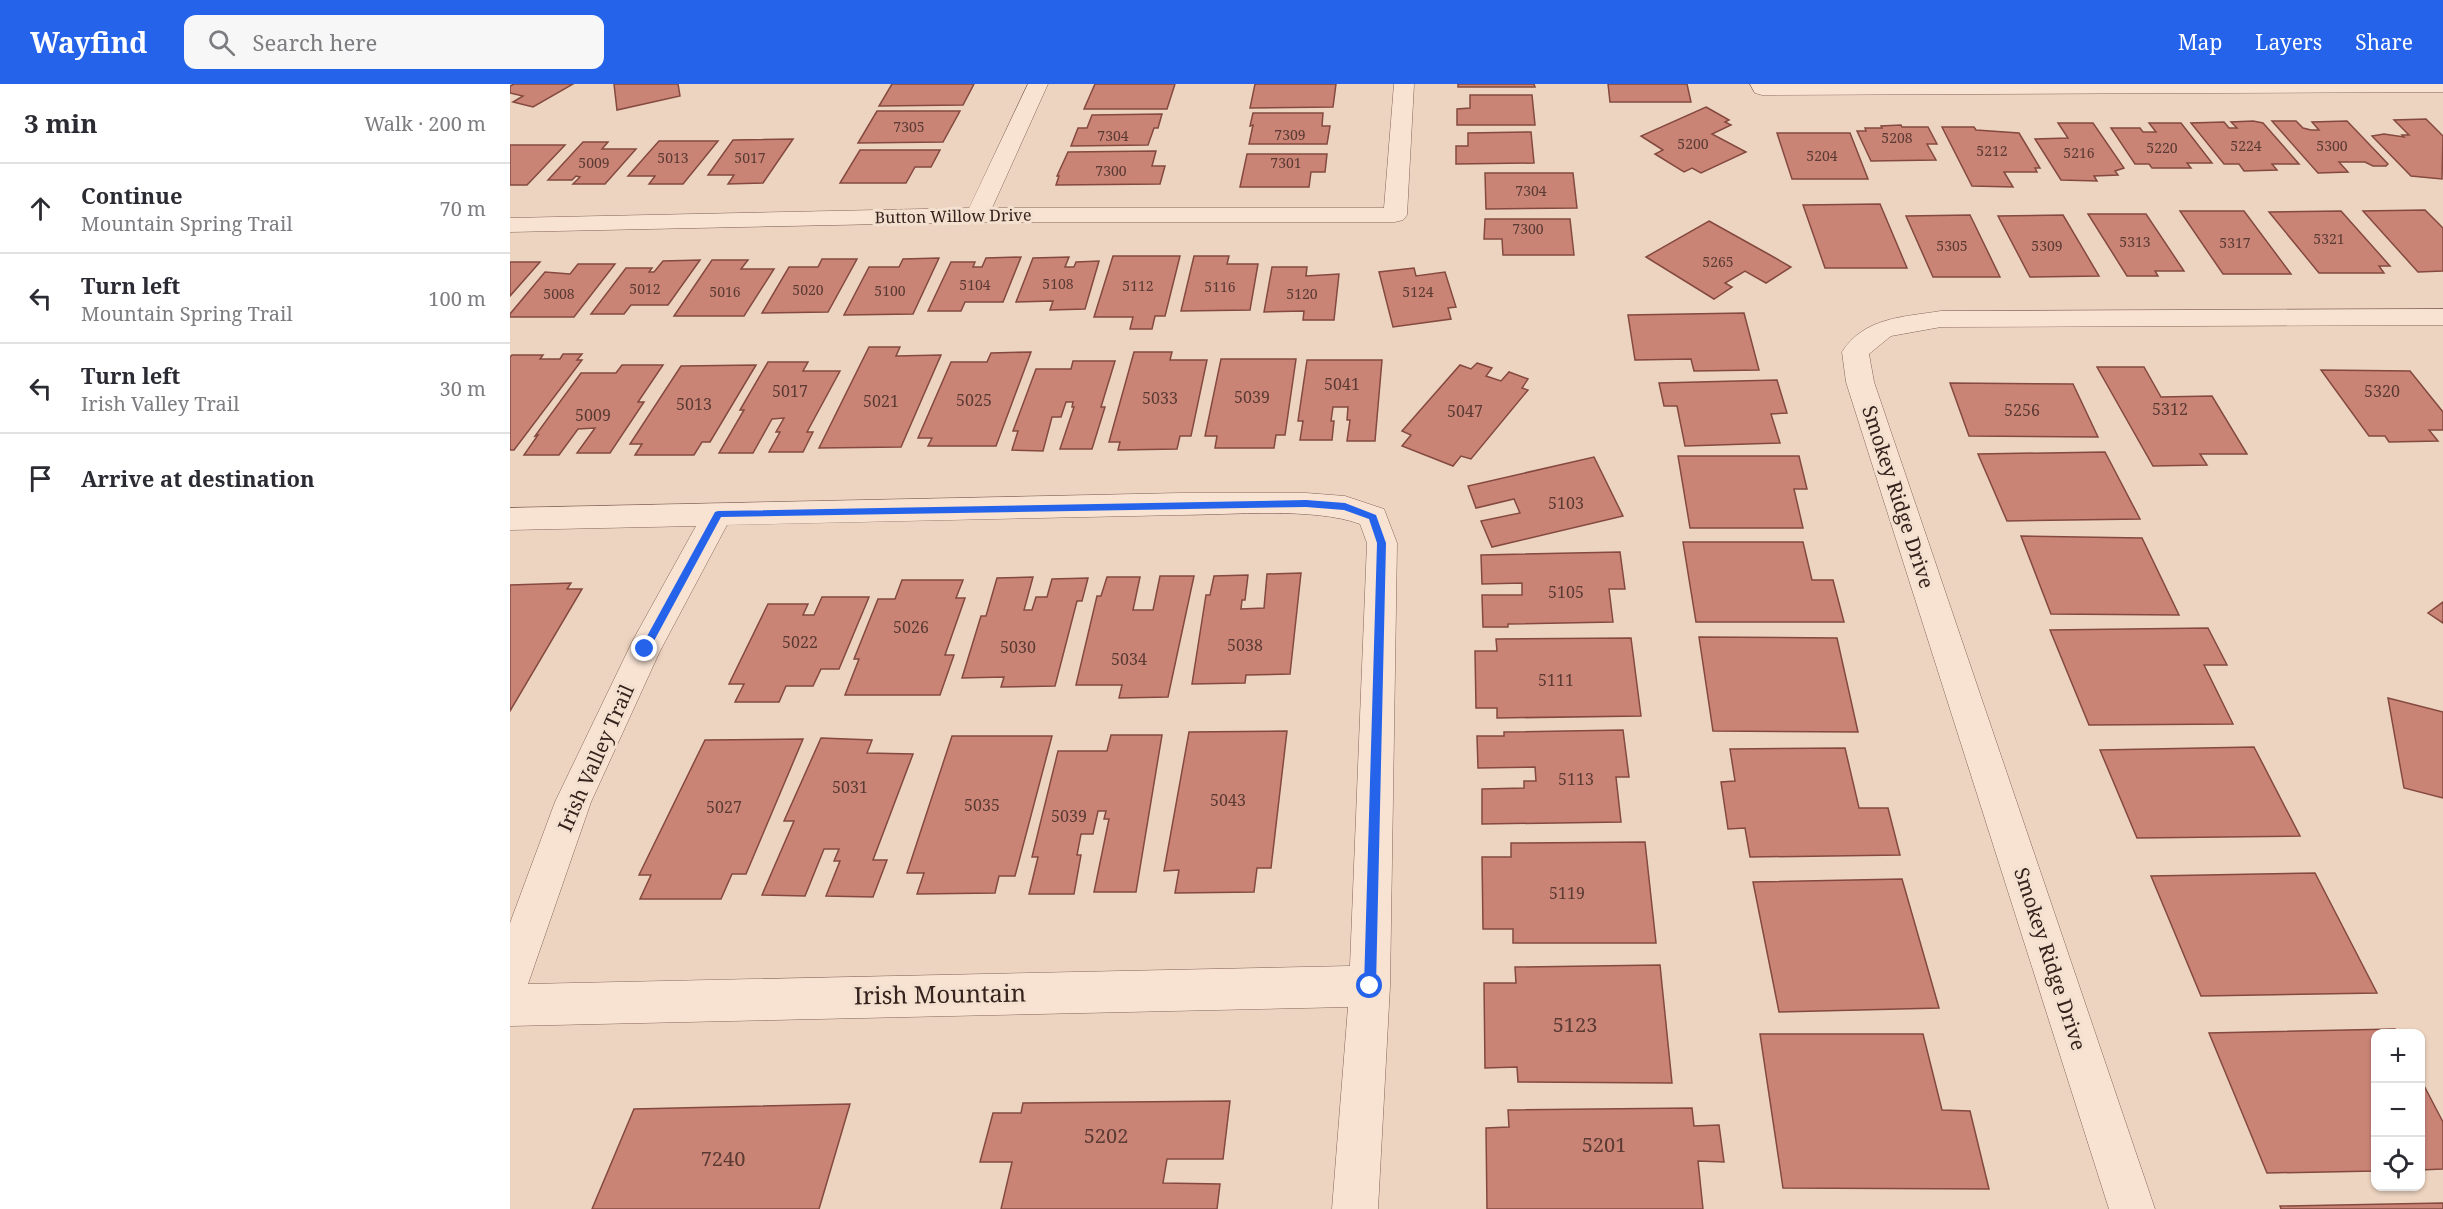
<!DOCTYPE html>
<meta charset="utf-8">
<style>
body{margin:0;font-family:"Noto Serif",serif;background:#f7f7f7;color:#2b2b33}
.controls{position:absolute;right:18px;bottom:18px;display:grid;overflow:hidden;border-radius:12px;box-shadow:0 2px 4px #0004}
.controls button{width:54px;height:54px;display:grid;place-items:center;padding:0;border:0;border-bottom:2px solid #e1e1e2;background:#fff;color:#2b2b33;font:30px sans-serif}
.stop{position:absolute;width:18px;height:18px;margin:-14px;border:4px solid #2563eb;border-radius:50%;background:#fff}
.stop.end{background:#2563eb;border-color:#fff;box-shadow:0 2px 6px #0008}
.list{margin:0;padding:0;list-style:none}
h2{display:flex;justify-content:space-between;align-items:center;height:78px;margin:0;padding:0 24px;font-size:26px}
h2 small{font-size:20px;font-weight:400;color:#7c7c81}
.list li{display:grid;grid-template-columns:39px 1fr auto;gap:18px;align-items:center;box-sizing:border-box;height:90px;padding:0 24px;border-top:2px solid #e1e1e2}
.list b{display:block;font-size:22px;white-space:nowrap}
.list p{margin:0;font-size:20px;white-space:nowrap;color:#7c7c81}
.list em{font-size:20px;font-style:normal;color:#7c7c81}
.icon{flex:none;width:33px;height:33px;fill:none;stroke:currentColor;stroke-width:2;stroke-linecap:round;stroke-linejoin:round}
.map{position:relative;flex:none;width:1933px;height:1125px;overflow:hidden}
header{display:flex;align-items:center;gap:36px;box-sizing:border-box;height:84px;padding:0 30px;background:#2563eb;color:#fff}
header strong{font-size:28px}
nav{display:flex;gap:33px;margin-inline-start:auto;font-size:21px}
.search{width:420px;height:54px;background:#f7f7f7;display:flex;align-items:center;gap:15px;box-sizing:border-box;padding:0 21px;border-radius:12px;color:#7c7c81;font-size:22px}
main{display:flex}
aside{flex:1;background:#fff}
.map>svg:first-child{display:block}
.building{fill:#ca8476;stroke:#84493f;stroke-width:1.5}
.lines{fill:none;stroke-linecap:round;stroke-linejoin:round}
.minor-casing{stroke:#856558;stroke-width:1}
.minor{fill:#f8e3d3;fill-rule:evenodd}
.route{fill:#2563eb}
.labels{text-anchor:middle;stroke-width:6;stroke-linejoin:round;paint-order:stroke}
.far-number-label{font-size:14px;fill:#5a3a33}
.far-street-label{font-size:16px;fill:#35221d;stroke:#f4e0cf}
.number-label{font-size:16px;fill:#5a3a33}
.street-label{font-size:20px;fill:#35221d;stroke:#f4e0cf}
.near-number-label{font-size:20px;fill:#5a3a33}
.near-street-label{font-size:24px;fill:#35221d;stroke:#f4e0cf}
</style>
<header>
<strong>Wayfind</strong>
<div class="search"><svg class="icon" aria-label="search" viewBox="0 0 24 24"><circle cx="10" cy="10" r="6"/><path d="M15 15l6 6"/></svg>Search here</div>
<nav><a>Map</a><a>Layers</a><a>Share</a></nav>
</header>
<main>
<aside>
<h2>3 min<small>Walk · 200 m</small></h2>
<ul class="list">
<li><svg class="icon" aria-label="ahead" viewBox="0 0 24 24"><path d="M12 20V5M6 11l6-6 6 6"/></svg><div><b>Continue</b><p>Mountain Spring Trail</p></div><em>70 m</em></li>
<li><svg class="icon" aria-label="left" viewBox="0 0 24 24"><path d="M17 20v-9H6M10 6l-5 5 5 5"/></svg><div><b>Turn left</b><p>Mountain Spring Trail</p></div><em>100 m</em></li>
<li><svg class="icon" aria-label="left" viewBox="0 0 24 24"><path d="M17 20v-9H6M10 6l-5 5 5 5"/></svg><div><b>Turn left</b><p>Irish Valley Trail</p></div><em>30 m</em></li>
<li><svg class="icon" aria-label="arrive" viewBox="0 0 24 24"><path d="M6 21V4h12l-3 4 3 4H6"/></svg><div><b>Arrive at destination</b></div></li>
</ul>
</aside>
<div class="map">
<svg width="1933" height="1125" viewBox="0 0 1933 1125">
<rect width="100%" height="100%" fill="#edd4c0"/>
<!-- building -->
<g class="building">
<polygon points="4,0 63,0 23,23 3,18 13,12 0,9 0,2"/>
<polygon points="104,0 168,0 170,12 107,26"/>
<polygon points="382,0 464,0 453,21 369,22"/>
<polygon points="585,0 665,0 657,25 574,25"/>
<polygon points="745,0 826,0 823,23 740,24"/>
<polygon points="948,0 1024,0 1025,3 948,3"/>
<polygon points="1098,0 1177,0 1181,18 1100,18"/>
<polygon points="960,11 1022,11 1025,41 947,41 947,25 960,24"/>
<polygon points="1196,23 1219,36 1215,38 1221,41 1202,50 1236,68 1191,89 1182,84 1174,88 1145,70 1153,66 1131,52"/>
<polygon points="367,27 450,27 433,58 348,59"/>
<polygon points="743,29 813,29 812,42 820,42 817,60 739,60 743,41 740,42"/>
<polygon points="652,30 648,44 644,44 638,61 561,62 568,44 577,44 582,31"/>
<polygon points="1916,35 1933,52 1932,95 1901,92 1862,52 1874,50 1894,53 1892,51 1899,51 1884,36"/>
<polygon points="1743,37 1753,39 1789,80 1762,80 1767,86 1734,87 1729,80 1714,80 1681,39 1714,38 1719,44 1727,44 1721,38"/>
<polygon points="1762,37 1786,37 1793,44 1801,46 1809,46 1802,38 1837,37 1878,80 1876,82 1863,82 1855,78 1829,78 1838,88 1808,89"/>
<polygon points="1548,39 1583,39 1614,84 1605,87 1608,91 1584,92 1587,97 1551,96 1525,55 1558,54"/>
<polygon points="1639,39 1671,39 1702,79 1677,79 1681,84 1642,84 1639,80 1625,80 1601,44 1630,44 1633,48 1646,48"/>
<polygon points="1391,41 1392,43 1418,43 1427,60 1417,60 1426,76 1361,77 1347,47 1356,47 1355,44 1372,44 1371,42"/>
<polygon points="1432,43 1464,43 1466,46 1509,49 1530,84 1525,84 1527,88 1494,88 1503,103 1462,102"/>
<polygon points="1021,48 1024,79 946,80 946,62 958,62 958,49"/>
<polygon points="1267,49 1340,49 1358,95 1282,95"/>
<polygon points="283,55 253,99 218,100 224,91 198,91 223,56"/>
<polygon points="149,57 208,57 173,100 139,100 145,92 118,92"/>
<polygon points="73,58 98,58 92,65 126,65 95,100 63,100 70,93 66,92 62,96 38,96"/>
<polygon points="0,61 55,61 17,101 0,101"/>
<polygon points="350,66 430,66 421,83 405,83 396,99 330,99"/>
<polygon points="646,67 642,82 655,82 650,100 546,101 549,92 547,92 558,68"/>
<polygon points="737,70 817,70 815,88 801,88 799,103 730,103"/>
<polygon points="975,89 1063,89 1067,124 976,125"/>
<polygon points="1370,120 1397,184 1315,184 1293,121"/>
<polygon points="1915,126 1933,144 1933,187 1908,188 1853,127"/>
<polygon points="1670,127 1734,127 1781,190 1713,190"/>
<polygon points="1831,127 1880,182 1869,182 1874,189 1809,189 1759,128"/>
<polygon points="1578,130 1636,130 1674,187 1645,187 1648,192 1617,192"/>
<polygon points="1460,131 1490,193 1423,193 1396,132"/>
<polygon points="1553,131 1589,192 1520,193 1488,132"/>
<polygon points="975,135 1060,135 1064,171 993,171 992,155 974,155"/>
<polygon points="1199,137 1260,171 1281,183 1256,199 1235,187 1215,199 1222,203 1204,215 1136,173"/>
<polygon points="603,172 670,172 655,232 645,232 642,245 620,245 623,233 584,233"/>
<polygon points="684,172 719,172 717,180 748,180 740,226 671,227"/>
<polygon points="511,173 493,218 455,218 451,227 418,227 441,178 465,178 463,183 472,183 476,174"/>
<polygon points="559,173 555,183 564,183 566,178 589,177 575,225 540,226 543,217 506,218 523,174"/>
<polygon points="429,174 403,230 334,231 359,183 389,183 393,175"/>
<polygon points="312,175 347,175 318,228 252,229 279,183 308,183"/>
<polygon points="190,176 158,221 121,221 114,230 81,230 116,184 142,184 139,188 144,188 153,177"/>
<polygon points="202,176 238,176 231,185 264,185 234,232 164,232"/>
<polygon points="0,178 30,178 0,212"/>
<polygon points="68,180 105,180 64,233 0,233 0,230 35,188 60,190"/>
<polygon points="762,183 797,183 796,192 829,190 824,236 793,236 794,227 754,228"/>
<polygon points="904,184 906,192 935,188 946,223 938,224 941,235 883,243 869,188"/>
<polygon points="1234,229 1249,286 1184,287 1181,275 1125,276 1118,231"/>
<polygon points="359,263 390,263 386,272 431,271 391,363 309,364"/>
<polygon points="521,268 486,362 418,362 422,354 408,354 441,278 477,278 481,269"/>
<polygon points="624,268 662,268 660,276 697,276 681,352 670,352 667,365 608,366 610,358 599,358"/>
<polygon points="53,270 72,270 67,276 72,276 4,366 0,366 0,273 2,271 33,271 30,275 50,275"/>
<polygon points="711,275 786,275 775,351 766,351 764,364 705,364 707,352 695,352"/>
<polygon points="797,276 872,276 865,357 837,357 840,336 837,336 838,323 823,323 821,337 824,337 822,356 790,356 793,337 788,337"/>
<polygon points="563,277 605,277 591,323 595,323 582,365 550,365 564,323 562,323 563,318 556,318 551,333 542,333 533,367 502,366 508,347 503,347 526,285 561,285"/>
<polygon points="258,278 298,278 293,287 330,287 297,348 303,348 293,368 259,368 270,348 266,348 274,334 262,335 243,369 209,369 234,326 230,326"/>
<polygon points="967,279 982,284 976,292 991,297 999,288 1018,295 1012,304 1018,306 961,375 951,372 943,382 892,362 901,351 892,347 950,281 961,285"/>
<polygon points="112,281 153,281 128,318 134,318 100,369 67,369 85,344 68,345 49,371 14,371 28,351 25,352 71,289 106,289"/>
<polygon points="246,281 200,358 192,358 184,371 125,371 132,360 120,360 171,282"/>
<polygon points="1587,283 1634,283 1651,313 1702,312 1737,370 1690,370 1697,381 1643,382"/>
<polygon points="1811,286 1900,287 1933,328 1933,346 1919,346 1928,357 1879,358 1875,352 1859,352"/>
<polygon points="1267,296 1277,329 1261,330 1270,359 1175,362 1167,322 1154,322 1149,299"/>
<polygon points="1440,299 1563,300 1588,353 1459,352"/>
<polygon points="1595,368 1630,435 1497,437 1468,370"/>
<polygon points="1168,372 1289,372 1297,405 1284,405 1293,444 1180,444"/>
<polygon points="1084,373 1113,432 982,463 971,437 1010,429 1004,415 966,424 958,402"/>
<polygon points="1511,452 1632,454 1669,531 1541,530"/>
<polygon points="1173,458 1293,458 1302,496 1323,496 1334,538 1186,538"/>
<polygon points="1110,468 1115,505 1099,505 1103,538 998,540 998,543 973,543 972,511 1012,511 1012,499 972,500 971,471"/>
<polygon points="791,489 780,590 736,591 735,599 682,600 696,511 700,511 704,492 738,491 735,516 732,516 731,525 754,524 757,490"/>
<polygon points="650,492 684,492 658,613 609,614 612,601 566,601 587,512 591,512 597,493 630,493 623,526 643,526"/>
<polygon points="523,493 514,526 522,526 526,513 537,513 542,495 578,494 572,517 567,517 545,602 491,603 494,593 452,594 471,532 476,532 487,494"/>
<polygon points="392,496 453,496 446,514 455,514 435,571 444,571 430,611 335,611 349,575 344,575 368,515 385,515"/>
<polygon points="61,499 57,505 72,505 0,627 0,501"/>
<polygon points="312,513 359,513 329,585 311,585 303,602 276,602 269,618 225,618 234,600 219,600 258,520 298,520 293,531 304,531"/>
<polygon points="1933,518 1933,539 1918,529"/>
<polygon points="1698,544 1717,581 1694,581 1723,640 1579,641 1540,546"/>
<polygon points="1189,553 1327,554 1348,648 1203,647"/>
<polygon points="1121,554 1131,632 987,634 987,624 966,624 965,567 987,567 986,555"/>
<polygon points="1878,614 1933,628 1933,714 1894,704"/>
<polygon points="1113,646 1119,693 1106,693 1111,738 972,740 972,705 1014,704 1014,697 1026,697 1025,683 968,684 967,652 994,652 994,648"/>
<polygon points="777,647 761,784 747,784 744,808 665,809 669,786 654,787 679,648"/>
<polygon points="601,651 652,651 626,808 584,808 599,735 594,735 596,727 588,727 583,750 571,750 567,771 571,771 564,810 519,810 528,773 522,773 548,667 597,667"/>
<polygon points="442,652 542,652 505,792 489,792 485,809 407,810 414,789 397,789"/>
<polygon points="311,654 362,656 357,669 403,670 363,776 377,776 363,813 316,812 330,777 324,777 329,765 314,765 295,812 252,811 284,737 274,737"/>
<polygon points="293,655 236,790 222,790 211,815 130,815 141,791 129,791 195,656"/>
<polygon points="1744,663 1790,752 1627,754 1590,666"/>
<polygon points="1335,664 1349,724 1378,724 1390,771 1240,773 1235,744 1218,745 1211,698 1225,697 1220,665"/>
<polygon points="1135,758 1146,859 1003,859 1003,845 973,845 972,773 1001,773 1001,759"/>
<polygon points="1805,789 1867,909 1691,912 1641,792"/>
<polygon points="1392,795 1429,924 1269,928 1243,798"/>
<polygon points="1150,881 1162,999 1008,998 1007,983 975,984 974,899 1006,899 1005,883"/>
<polygon points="1885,945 1888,950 1866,950 1866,1087 1757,1089 1699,949"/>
<polygon points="1250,950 1413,950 1432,1026 1460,1027 1479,1105 1273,1104"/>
<polygon points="1910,994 1933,1038 1933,1085 1910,1086"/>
<polygon points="720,1017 713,1075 657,1075 653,1099 710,1100 707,1125 491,1125 502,1078 470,1078 483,1029 511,1029 513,1019"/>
<polygon points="340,1020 309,1125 82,1125 124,1025"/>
<polygon points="1182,1024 1184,1042 1209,1041 1214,1078 1188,1077 1193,1125 977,1125 976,1044 999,1043 998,1026"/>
<polygon points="1933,1119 1933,1125 1771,1125 1770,1122"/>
</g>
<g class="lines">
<defs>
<g id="minor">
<polygon points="518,0 538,0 482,124 874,124 884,0 904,0 897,131 893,136 885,138 467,138 0,148 0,134 459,124"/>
<polygon points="1240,0 1933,0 1933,8 1252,11 1245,9"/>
<path d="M 1933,225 L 1933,241 L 1431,243 L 1381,252 L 1359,270 L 1364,298 L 1645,1125 L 1599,1125 L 1336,298 L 1332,268 C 1354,233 1394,233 1431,227 Z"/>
<path d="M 670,409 L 796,409 L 835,412 L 874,425 L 887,459 L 880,902 L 868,1125 L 822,1125 L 838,923 L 0,942 L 0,839 L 45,718 L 123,556 L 186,442 L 0,446 L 0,424 ZM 670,431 C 722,431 804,423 850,440 L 857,459 L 840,882 L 18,900 L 81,718 L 150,567 L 217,441 Z"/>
</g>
</defs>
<!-- minor casing -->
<use href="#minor" class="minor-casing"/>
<!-- minor -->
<use href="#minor" class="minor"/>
</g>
<!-- route -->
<polygon class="route" points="796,416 835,419 866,431 876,459 866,902 860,908 854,902 867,459 859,435 834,426 796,423 211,433 138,568 135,569 130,565 205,428 208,427"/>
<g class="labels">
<!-- far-number labels -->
<g class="far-number-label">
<text x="399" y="48">7305</text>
<text x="780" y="56">7309</text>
<text x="603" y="57">7304</text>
<text x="1387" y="59">5208</text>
<text x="1183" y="65">5200</text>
<text x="1736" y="67">5224</text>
<text x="1822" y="67">5300</text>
<text x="1652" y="69">5220</text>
<text x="1482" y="72">5212</text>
<text x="1569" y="74">5216</text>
<text x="1312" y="77">5204</text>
<text x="163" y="79">5013</text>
<text x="240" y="79">5017</text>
<text x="84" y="84">5009</text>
<text x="776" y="84">7301</text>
<text x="601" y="92">7300</text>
<text x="1021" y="112">7304</text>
<text x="1018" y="150">7300</text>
<text x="1819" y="160">5321</text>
<text x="1625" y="163">5313</text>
<text x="1725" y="164">5317</text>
<text x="1442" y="167">5305</text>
<text x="1537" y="167">5309</text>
<text x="1208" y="183">5265</text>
<text x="548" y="205">5108</text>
<text x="465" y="206">5104</text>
<text x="628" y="207">5112</text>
<text x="710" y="208">5116</text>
<text x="135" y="210">5012</text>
<text x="298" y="211">5020</text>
<text x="380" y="212">5100</text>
<text x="215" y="213">5016</text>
<text x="908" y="213">5124</text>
<text x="49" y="215">5008</text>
<text x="792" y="215">5120</text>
</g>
<!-- far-street labels -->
<g class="far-street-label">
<text transform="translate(443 132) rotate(-1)" y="6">Button Willow Drive</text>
</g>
<!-- number labels -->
<g class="number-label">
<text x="832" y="306">5041</text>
<text x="280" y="313">5017</text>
<text x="1872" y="313">5320</text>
<text x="742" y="319">5039</text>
<text x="650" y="320">5033</text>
<text x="464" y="322">5025</text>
<text x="371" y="323">5021</text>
<text x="184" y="326">5013</text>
<text x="1660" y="331">5312</text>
<text x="1512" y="332">5256</text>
<text x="955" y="333">5047</text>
<text x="83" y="337">5009</text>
<text x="1056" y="425">5103</text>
<text x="1056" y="514">5105</text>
<text x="401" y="549">5026</text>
<text x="290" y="564">5022</text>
<text x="735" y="567">5038</text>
<text x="508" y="569">5030</text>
<text x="619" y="581">5034</text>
<text x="1046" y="602">5111</text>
<text x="1066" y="701">5113</text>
<text x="340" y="709">5031</text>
<text x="718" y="722">5043</text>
<text x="472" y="727">5035</text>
<text x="214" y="729">5027</text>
<text x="559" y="738">5039</text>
<text x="1057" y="815">5119</text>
</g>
<!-- street labels -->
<g class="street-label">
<text transform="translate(1388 413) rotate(72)" y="7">Smokey Ridge Drive</text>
<text transform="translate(86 674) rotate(-66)" y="7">Irish Valley Trail</text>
<text transform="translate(1540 875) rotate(72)" y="7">Smokey Ridge Drive</text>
</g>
<!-- near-number labels -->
<g class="near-number-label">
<text x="1065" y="948">5123</text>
<text x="596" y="1059">5202</text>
<text x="1094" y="1068">5201</text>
<text x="213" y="1082">7240</text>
</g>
<!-- near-street labels -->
<g class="near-street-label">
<text transform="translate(430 911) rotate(-1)" y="8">Irish Mountain</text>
</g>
</g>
</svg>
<div class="controls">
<button>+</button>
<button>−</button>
<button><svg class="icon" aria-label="locate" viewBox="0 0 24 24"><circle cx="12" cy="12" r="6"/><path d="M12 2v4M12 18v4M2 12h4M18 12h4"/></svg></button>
</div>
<div class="stop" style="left:860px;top:902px"></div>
<div class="stop end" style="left:135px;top:565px"></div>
</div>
</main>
